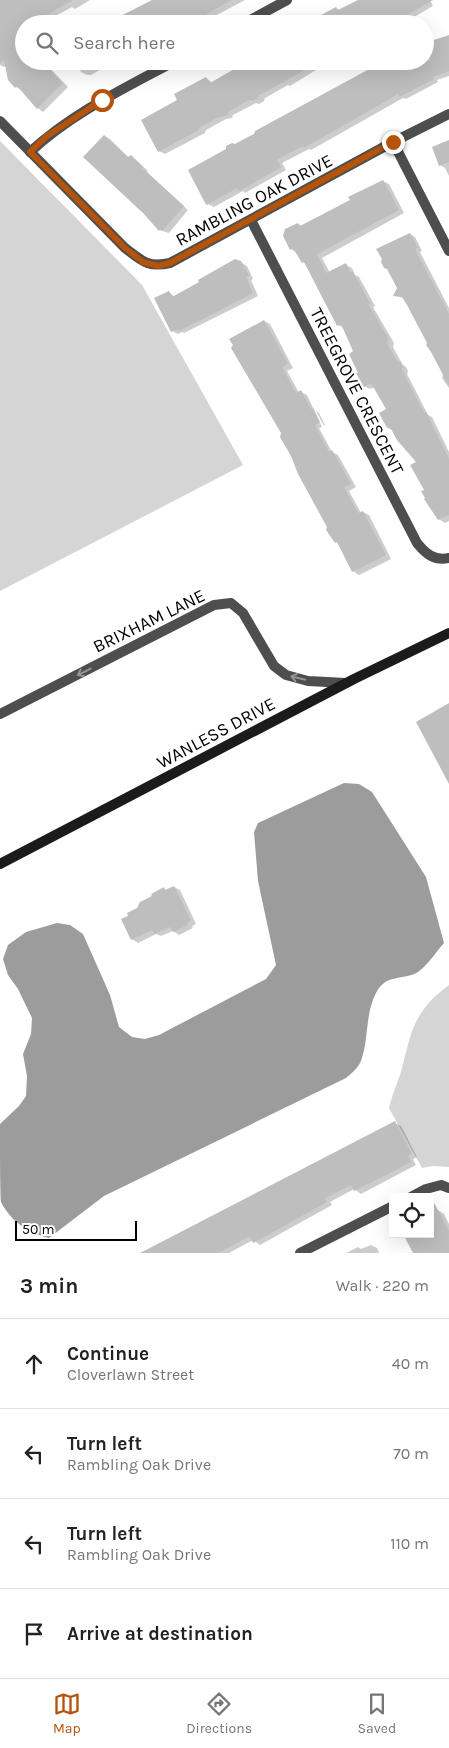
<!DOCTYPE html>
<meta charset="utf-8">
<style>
body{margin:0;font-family:Karla,sans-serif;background:#f2f2f2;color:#222}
.controls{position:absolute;right:15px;bottom:15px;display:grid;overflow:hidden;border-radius:0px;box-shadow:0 5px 20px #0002}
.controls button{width:45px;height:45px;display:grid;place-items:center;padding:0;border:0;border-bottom:1px solid #e0e0e0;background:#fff;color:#222;font:25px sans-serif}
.scale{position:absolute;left:15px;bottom:12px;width:122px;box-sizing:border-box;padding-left:5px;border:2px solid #000;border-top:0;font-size:14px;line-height:18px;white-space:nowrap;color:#000;-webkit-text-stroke:4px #fff;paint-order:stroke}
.stop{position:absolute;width:15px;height:15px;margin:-11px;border:4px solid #b45309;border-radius:50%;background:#fff}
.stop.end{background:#b45309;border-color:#fff;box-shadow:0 1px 5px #0008}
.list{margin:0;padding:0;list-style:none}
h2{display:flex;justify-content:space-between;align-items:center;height:65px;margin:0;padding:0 20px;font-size:21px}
h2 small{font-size:16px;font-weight:400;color:#767676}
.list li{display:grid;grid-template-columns:32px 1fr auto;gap:15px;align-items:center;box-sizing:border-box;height:90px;padding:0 20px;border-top:1px solid #e0e0e0}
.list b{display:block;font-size:19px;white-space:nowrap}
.list p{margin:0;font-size:16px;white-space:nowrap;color:#767676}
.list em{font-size:16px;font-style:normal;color:#767676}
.icon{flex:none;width:28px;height:28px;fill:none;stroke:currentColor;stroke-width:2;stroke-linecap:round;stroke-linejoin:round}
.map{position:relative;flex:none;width:449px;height:1253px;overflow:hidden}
.search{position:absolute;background:#fff;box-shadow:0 5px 20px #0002;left:15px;right:15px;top:15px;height:55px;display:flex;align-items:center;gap:12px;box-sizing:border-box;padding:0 18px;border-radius:28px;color:#767676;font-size:19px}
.sheet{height:425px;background:#fff}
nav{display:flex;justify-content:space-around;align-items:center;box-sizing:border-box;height:70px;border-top:1px solid #e0e0e0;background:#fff;font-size:14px;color:#767676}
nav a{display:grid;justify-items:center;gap:2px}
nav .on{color:#b45309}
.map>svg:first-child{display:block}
.green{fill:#d5d5d5}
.water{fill:#9c9c9c}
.shadow{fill:#0003}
.building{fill:#bebebe}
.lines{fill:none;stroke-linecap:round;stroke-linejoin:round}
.minor{stroke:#4e4e4e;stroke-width:10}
.secondary{stroke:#1b1b1b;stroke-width:10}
.oneway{stroke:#959595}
.route{stroke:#b45309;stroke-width:6}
.labels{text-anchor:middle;stroke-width:4;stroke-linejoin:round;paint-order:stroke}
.street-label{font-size:18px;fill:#000;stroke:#fff}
</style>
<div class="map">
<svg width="449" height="1253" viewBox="0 0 449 1253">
<rect width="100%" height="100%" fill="#fff"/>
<!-- green -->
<g class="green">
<polygon points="0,141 142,285 243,465 0,591"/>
<path d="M 449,985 L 449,1167 L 433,1166 L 422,1168 L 389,1108 C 392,1096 396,1086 400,1075 C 407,1053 409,1028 424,1009 C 430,1000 440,992 449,985 Z"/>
</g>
<!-- water -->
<path class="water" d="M 344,783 L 359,784 L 372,792 L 426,877 L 444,943 C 436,952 428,965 418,972 C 403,981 386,973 376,993 C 365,1014 369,1039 361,1061 C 358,1068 352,1073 346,1078 L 104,1196 L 49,1238 C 29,1233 11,1222 1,1202 C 0,1195 0,1137 0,1124 L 19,1106 L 26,1096 L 27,1076 L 23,1054 L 31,1034 L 32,1018 L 18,989 L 8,975 L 3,959 L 8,945 L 26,932 L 57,923 L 70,925 L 83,934 L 110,995 L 119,1027 L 132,1037 L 145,1039 L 159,1035 L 266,979 L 276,965 L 258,881 L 254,832 L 258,823 Z"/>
<!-- shadow -->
<g class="shadow">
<polygon points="0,0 90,0 75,9 72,7 41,24 24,24 24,61 43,61 68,87 43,112 38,108 22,90 16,87 7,65 4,67 0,65"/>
<polygon points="154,0 245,0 200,24 102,24 109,20 111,22"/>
<polygon points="361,0 430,0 433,6 402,24 307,24 336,8 341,11"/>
<polygon points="449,36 449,76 437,80 438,82 406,99 403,98 311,150 309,149 282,163 286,170 245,193 243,191 214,207 208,204 235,145 425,61 425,44"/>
<polygon points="75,61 116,61 91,75 87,75 81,72"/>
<polygon points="244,61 337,61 324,69 321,67 290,86 288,85 265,98 264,101 259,104 256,103 233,115 232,118 226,119 206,130 205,133 165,154 159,151 179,101 206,78 213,83 238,69"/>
<polygon points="104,136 110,139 129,158 131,156 136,160 148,171 147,172 188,210 169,233 159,230"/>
<polygon points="449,141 449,176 445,168 440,165"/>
<polygon points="383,181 389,184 404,213 322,258 330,273 346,265 352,268 355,275 359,277 375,306 373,307 394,343 393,347 403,365 406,367 408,371 407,374 428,415 432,417 449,452 449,521 445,523 439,519 426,490 418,463 394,431 388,428 387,410 375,387 370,389 364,386 355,352 344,328 338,325 306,264 303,262 297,253 291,249 284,235 298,224 302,226 351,201"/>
<polygon points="410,234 415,237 422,251 420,252 449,308 449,388 442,378 443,375 429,343 405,299 395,295 398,288"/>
<polygon points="240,262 247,266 253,279 251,280 258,296 184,333 182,332 178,334 172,331 169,292 175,297"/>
<polygon points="264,321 270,324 293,368 287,371 299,393 301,392 307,395 322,427 319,428 332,452 338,455 356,487 349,491 361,513 363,512 369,515 391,559 359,575 353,571 339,544 336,542 282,433"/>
<polygon points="316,411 319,413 325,425 324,426"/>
<polygon points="174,887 180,890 196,924 192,926 193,928 179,935 173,931 161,936 156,934 138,943 132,939 129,916 164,889 167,890"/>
<polygon points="395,1123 401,1126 417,1157 413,1159 416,1165 361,1194 354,1189 330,1202 332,1205 260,1245 253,1240 229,1253 143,1253"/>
<polygon points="438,1210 444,1214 449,1224 449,1253 414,1253 405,1234 430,1234"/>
<polygon points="371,1245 377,1248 379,1253 346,1253 358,1247 361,1249"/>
</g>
<!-- building -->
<g class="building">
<polygon points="0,0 73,0 30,24 24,24 24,61 42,61 63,83 37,109 17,86 15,88 8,80 4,60 0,63"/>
<polygon points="152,0 232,0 189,24 105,24"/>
<polygon points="358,0 433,0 392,24 304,24 336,7 338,10"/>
<polygon points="449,35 449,71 432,77 434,79 399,97 398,94 304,148 303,146 277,160 281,167 239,191 237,188 207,205 205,203 188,170 226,149 226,146 232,143 235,144 244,139 254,134 255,131 384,61 431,61 425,43"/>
<polygon points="243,61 321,61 290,78 283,83 282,83 259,95 258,98 253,101 249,100 228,112 227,115 222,117 219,117 200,127 199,130 158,152 141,120 177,100 174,94 206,77 210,83 236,68 235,66"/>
<polygon points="104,135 128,157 131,155 143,167 142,168 184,206 162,231 160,229 159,231 144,214 83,157"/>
<polygon points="449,140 449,162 439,166 432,147"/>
<polygon points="383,180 399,210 317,254 326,273 346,263 350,272 353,272 370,303 368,304 389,339 387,343 397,361 400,362 403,367 402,370 424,413 426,412 449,459 449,515 438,520 424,499 425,498 421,491 424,490 410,465 416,462 397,440 390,427 387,428 379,413 386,409 371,383 364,387 356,373 358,373 349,354 353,351 341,324 337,326 304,262 302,263 293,248 290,250 283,236 285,229 298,223 300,226 350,200 348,197"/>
<polygon points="410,233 418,248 415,249 449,314 449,386 431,352 426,345 427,343 407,305 402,297 393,296 397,288 387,269 384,268 381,262 382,259 376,249"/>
<polygon points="235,259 241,261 249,276 246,277 253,293 203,319 178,331 177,329 171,332 154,298 169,291 172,297 199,282 198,280"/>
<polygon points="264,320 288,364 282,367 296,393 301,390 311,409 313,408 320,422 315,425 329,452 332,450 351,484 344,487 358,513 363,511 386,555 352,572 337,542 335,543 326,530 327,527 298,474 291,456 280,437 281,433 231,348 233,345 229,339"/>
<polygon points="449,703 449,784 416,722"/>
<polygon points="174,886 191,920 187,923 188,925 173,932 170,927 154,934 152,930 131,940 121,919 128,916 127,913 137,908 140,902 152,896 151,894 164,887 165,890"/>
<polygon points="395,1121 412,1154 408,1156 411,1162 390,1173 354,1191 351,1185 325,1198 327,1202 253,1243 250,1236 218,1253 140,1253"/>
<polygon points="430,1195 449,1231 449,1253 413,1253 403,1234 430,1234"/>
</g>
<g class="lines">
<!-- minor -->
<g class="minor">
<polyline points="243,24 287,0"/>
<path d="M 0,121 L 125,248 C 142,261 148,268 170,263 L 393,142 L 449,114"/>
<polyline points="393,142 449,251"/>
<path d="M 30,152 C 72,113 125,88 175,61"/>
<path d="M 251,220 L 417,543 C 426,554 434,561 449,558"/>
<polyline points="0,714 214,605 231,603 243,613 274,666 286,675 308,681 346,683"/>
<polyline points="411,1197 426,1189 441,1185 449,1188"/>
<polyline points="300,1253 393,1206"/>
</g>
<!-- secondary -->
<polyline class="secondary" points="0,864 354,679 449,633"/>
</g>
<!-- one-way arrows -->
<defs><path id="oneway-shaft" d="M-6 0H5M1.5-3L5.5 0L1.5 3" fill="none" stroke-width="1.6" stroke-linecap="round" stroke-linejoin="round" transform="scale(1.25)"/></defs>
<g class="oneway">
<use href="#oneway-shaft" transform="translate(84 672) rotate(153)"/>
<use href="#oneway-shaft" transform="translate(298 678) rotate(-166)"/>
</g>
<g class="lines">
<!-- route -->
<polyline class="route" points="102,100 47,136 30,152 125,248 143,262 158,266 170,263 393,142"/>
</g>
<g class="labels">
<!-- street labels -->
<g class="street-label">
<text transform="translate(254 200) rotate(-28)" y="6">RAMBLING OAK DRIVE</text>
<text transform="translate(357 391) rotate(63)" y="6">TREEGROVE CRESCENT</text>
<text transform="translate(149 621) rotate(-26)" y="6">BRIXHAM LANE</text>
<text transform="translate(216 733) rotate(-28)" y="6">WANLESS DRIVE</text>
</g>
</g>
</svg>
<div class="controls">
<button><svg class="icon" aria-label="locate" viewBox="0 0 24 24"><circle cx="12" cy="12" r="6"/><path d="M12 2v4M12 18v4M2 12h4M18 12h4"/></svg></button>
</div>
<div class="scale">50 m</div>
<div class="stop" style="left:102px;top:100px"></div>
<div class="stop end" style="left:393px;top:142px"></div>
<div class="search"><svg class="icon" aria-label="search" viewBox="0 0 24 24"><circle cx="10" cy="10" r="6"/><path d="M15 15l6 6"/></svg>Search here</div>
</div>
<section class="sheet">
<h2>3 min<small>Walk · 220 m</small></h2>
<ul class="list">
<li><svg class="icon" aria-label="ahead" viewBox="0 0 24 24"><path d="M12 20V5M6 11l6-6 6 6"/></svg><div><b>Continue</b><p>Cloverlawn Street</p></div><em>40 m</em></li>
<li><svg class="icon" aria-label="left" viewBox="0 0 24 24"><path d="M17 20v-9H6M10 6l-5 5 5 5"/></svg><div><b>Turn left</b><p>Rambling Oak Drive</p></div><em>70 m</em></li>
<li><svg class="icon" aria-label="left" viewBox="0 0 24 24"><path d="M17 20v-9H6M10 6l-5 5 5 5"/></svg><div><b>Turn left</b><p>Rambling Oak Drive</p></div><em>110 m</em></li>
<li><svg class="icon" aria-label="arrive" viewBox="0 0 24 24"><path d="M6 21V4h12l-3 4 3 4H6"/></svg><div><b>Arrive at destination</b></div></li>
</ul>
</section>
<nav>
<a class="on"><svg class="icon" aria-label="map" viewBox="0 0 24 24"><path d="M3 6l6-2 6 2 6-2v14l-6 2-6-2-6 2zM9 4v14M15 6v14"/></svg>Map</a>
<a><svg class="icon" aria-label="directions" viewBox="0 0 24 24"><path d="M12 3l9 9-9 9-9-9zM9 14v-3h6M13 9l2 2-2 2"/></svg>Directions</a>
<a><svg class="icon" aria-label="saved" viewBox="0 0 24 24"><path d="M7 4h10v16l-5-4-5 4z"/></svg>Saved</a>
</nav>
